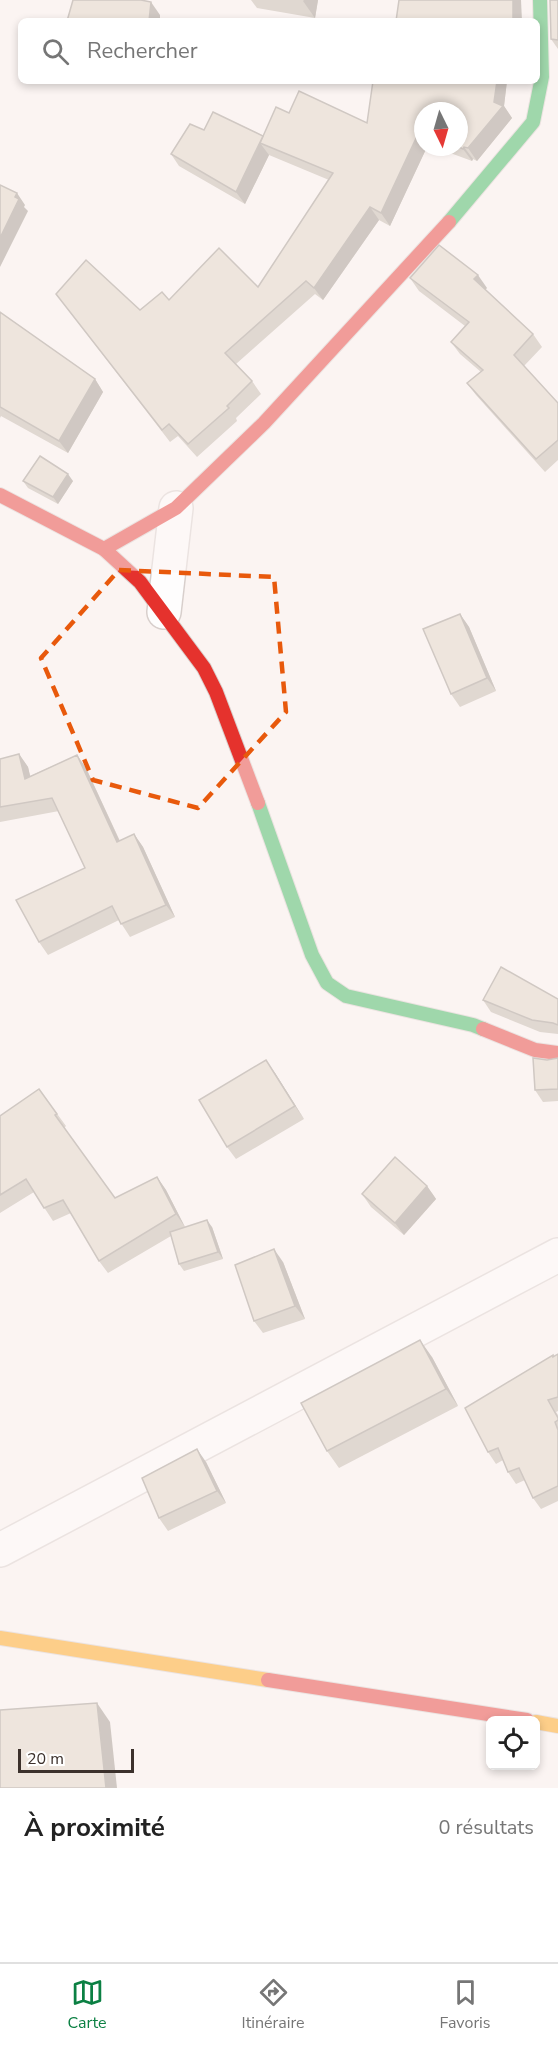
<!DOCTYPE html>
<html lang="fr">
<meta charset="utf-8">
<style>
body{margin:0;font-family:"Nunito Sans",sans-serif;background:#f6f6f6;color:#222}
.controls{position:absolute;right:18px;bottom:18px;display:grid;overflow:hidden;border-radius:9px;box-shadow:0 3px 9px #0003}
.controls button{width:54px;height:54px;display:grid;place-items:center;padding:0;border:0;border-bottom:2px solid #e0e0e0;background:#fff;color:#222;font:30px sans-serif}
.compass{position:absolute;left:414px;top:102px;width:54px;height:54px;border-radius:50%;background:#fff;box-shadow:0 3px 9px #0003;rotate:175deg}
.scale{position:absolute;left:18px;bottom:15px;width:116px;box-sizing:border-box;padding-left:6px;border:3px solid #3c312c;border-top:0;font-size:16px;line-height:21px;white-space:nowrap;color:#3c312c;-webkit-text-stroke:4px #fff;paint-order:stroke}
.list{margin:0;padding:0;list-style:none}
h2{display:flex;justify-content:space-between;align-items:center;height:78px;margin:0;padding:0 24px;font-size:26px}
h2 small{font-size:20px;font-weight:400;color:#767676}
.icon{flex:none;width:33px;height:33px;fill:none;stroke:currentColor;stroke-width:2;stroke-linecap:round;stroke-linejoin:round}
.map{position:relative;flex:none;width:558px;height:1788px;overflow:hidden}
.search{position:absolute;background:#fff;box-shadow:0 3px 9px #0003;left:18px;right:18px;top:18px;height:66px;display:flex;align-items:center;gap:15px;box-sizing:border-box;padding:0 21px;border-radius:9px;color:#767676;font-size:22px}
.sheet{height:174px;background:#fff}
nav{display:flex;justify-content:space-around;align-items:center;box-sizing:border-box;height:84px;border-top:2px solid #e0e0e0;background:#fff;font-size:16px;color:#767676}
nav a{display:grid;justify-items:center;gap:3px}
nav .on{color:#0b8043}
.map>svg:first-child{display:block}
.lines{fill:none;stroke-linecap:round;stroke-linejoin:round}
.street-casing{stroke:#d8cfcc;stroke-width:36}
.fast-casing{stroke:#d8cfcc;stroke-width:16}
.slow-casing{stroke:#d8cfcc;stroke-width:16}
.jam-casing{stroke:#d8cfcc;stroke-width:16}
.street{stroke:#fefdfd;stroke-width:33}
.fast{stroke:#30b455;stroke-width:14}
.slow{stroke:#ff9f0a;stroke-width:14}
.jam{stroke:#e5322d;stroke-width:14}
.wall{fill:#beb5a9}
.shaded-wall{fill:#9b9389}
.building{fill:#ddd2c4;stroke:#9b9389;stroke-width:1.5}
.marked{fill:none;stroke:#e8590c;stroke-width:4.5;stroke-dasharray:12 8;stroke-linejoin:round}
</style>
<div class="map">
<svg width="558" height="1788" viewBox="0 0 558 1788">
<rect width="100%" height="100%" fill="#fbf4f2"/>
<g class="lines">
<defs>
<g id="street">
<polyline points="164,612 176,508"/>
<polyline points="0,1550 558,1255"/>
</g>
<g id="fast">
<polyline points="449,222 533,122 542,77 540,0"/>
<polyline points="258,803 312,955 327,983 346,996 473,1025 483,1029"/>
</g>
<g id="slow">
<polyline points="0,1638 268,1680"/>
<polyline points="536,1722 558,1726"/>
</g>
<g id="jam">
<polyline points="0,495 104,549 140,582 204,668 216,692 258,803"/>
<polyline points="104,549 176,508 264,423 449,222"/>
<polyline points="483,1029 535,1050 558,1053"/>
<polyline points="268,1680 527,1720"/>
</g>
</defs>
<!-- street casing -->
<use href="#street" class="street-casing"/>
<!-- fast casing -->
<use href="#fast" class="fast-casing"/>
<!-- slow casing -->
<use href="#slow" class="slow-casing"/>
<!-- jam casing -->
<use href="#jam" class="jam-casing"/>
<!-- street -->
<use href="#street" class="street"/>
<!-- fast -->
<use href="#fast" class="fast"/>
<!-- slow -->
<use href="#slow" class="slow"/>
<!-- jam -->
<use href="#jam" class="jam"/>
</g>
<!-- wall -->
<g class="wall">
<polygon points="251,0 318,0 315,18 257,8"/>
<polygon points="558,0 558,49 551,39"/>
<polygon points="373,81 507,81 504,106 512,118 477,161 473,159 472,161 434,147 459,147 459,111 423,111 423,147 427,147 390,226 379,220 323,300 315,294 236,364 252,381 261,394 236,418 237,421 197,457 178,436 170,442 56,294 86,260 140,310 162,292 169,300 219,248 258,287 329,180 269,155 245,204 179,166 171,154 190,124 204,130 213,112 264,136 276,107 289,113 299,91 367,123"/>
<polygon points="410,278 487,288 485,289 533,334 542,347 524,366 558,403 558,460 545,472 476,395 467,383 481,372 460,354 451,342 465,326 419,291"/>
<polygon points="0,312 95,379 103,392 68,453 1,416 0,418"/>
<polygon points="23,481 73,481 58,504 28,488"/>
<polygon points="460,614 469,627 496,691 460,707 451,694"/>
<polygon points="19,754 28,767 30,776 77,755 86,768 120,841 134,834 143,847 175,917 130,937 119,920 48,955 39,942 85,868 59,811 0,822 0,759"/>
<polygon points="558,999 558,1034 540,1032 491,1012 483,1000"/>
<polygon points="558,1058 558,1101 543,1102 535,1090 547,1060"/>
<polygon points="275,1073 304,1119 236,1159 227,1147"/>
<polygon points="39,1089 66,1126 64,1128 115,1198 157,1177 166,1190 185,1227 212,1227 223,1259 184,1271 179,1264 171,1236 108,1273 99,1261 71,1213 53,1221 34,1192 0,1213 0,1116"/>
<polygon points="427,1186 436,1199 404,1235 371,1207 362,1194"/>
<polygon points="283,1262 305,1319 263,1333 254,1321"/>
<polygon points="558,1354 558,1411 556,1412 558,1415 558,1501 541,1509 533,1498 525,1480 516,1484 508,1472 503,1460 496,1464 488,1452 553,1355 554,1357"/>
<polygon points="432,1357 458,1406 339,1468 327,1451"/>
<polygon points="206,1462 226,1503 168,1531 159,1518"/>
</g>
<!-- shaded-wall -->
<g class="shaded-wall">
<polygon points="304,0 318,0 315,18 303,1"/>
<polygon points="513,0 521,0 522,21 513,21"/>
<polygon points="151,2 160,15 160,21 149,21"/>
<polygon points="497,81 507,81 504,106 512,118 477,161 468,148 494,102"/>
<polygon points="419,132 423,138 423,147 427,147 390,226 381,213"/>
<polygon points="263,136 260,143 269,155 245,204 236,192"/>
<polygon points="464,147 473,159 472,161 463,149"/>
<polygon points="17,193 25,205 24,207 28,211 0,267 0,238"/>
<polygon points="370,207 379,220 323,300 314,288"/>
<polygon points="478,275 487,288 483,292 474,279"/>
<polygon points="95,379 103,392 68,453 59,441"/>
<polygon points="68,474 73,481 58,504 53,497"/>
<polygon points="460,614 469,627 496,691 487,678"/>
<polygon points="19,754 28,767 34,792 25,779"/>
<polygon points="77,755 86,768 126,855 117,842"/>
<polygon points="134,834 143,847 175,917 166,905"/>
<polygon points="266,1060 275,1073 304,1119 295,1106"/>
<polygon points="157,1177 166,1190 185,1227 176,1214"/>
<polygon points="427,1186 436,1199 404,1235 395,1223"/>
<polygon points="207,1220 212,1227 223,1259 218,1252"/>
<polygon points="274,1249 283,1262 305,1319 295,1306"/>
<polygon points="420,1340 432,1357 458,1406 446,1389"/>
<polygon points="197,1449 206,1462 226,1503 217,1491"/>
<polygon points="97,1703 110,1722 117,1788 106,1788"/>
</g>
<!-- building -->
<g class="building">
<polygon points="73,0 141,0 151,2 149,21 67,21"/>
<polygon points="399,0 513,0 513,21 396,21"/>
<polygon points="550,0 558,0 558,40 551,39"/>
<polygon points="373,81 497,81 494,102 503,106 468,148 464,147 463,149 459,147 459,111 423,111 423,134 419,132 381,213 370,207 314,288 306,281 225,353 252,381 227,406 229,408 188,444 169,424 162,430 56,294 86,260 140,310 162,292 169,300 219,248 258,287 333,173 260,143 276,107 289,113 299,91 367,123"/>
<polygon points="213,112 263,136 236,192 171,154 190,124 204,130"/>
<polygon points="0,185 17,193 15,197 19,199 0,238"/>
<polygon points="439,245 478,275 474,279 533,334 514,355 558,403 558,440 536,459 467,383 483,370 451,342 469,322 410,278"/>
<polygon points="0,312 95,379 59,441 0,407"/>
<polygon points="40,456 68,474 53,497 23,481"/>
<polygon points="460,614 487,678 451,694 423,629"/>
<polygon points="19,754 25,779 77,755 117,842 134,834 166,905 121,924 112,906 39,942 16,900 85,868 52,798 0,807 0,759"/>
<polygon points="501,967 558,999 558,1025 553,1023 532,1020 483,1000"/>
<polygon points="533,1058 547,1060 558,1058 558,1089 535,1090"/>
<polygon points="266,1060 295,1106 227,1147 199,1100"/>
<polygon points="39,1089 57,1114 55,1115 115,1198 157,1177 176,1214 99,1261 63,1200 44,1208 26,1179 0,1195 0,1116"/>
<polygon points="395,1157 427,1186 395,1223 362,1194"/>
<polygon points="207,1220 218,1252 179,1264 170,1232"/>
<polygon points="274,1249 295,1306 254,1321 235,1265"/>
<polygon points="420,1340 446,1389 327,1451 301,1403"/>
<polygon points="558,1354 558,1397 548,1400 558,1418 558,1420 555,1422 558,1430 558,1486 533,1498 519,1468 508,1472 498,1448 488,1452 465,1408 553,1355 553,1357"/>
<polygon points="197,1449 217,1491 159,1518 142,1478"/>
<polygon points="97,1703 106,1788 0,1788 0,1710"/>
</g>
<!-- marked area -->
<path d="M0 0H558V1788H0ZM 119,570 L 274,577 L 286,712 L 198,808 L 93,780 L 41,658 Z" fill="#fbf4f2" fill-opacity=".55" fill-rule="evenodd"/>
<path class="marked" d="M 119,570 L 274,577 L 286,712 L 198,808 L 93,780 L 41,658 Z"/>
</svg>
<div class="controls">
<button><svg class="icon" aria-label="locate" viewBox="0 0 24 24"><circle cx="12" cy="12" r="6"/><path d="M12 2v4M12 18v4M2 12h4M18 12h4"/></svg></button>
</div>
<svg class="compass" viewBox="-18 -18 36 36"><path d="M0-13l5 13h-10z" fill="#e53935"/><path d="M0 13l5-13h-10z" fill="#767676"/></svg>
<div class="scale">20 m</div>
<div class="search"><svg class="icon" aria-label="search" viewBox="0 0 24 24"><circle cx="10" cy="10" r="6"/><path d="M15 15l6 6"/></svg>Rechercher</div>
</div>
<section class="sheet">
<h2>À proximité<small>0 résultats</small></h2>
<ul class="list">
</ul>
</section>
<nav>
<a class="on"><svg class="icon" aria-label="map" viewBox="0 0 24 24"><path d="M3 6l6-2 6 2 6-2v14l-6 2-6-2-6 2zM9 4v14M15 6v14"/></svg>Carte</a>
<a><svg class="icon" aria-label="directions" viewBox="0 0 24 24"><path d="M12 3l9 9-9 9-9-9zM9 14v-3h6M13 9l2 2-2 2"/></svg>Itinéraire</a>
<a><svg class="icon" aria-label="saved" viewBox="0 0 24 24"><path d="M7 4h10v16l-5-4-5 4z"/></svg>Favoris</a>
</nav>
